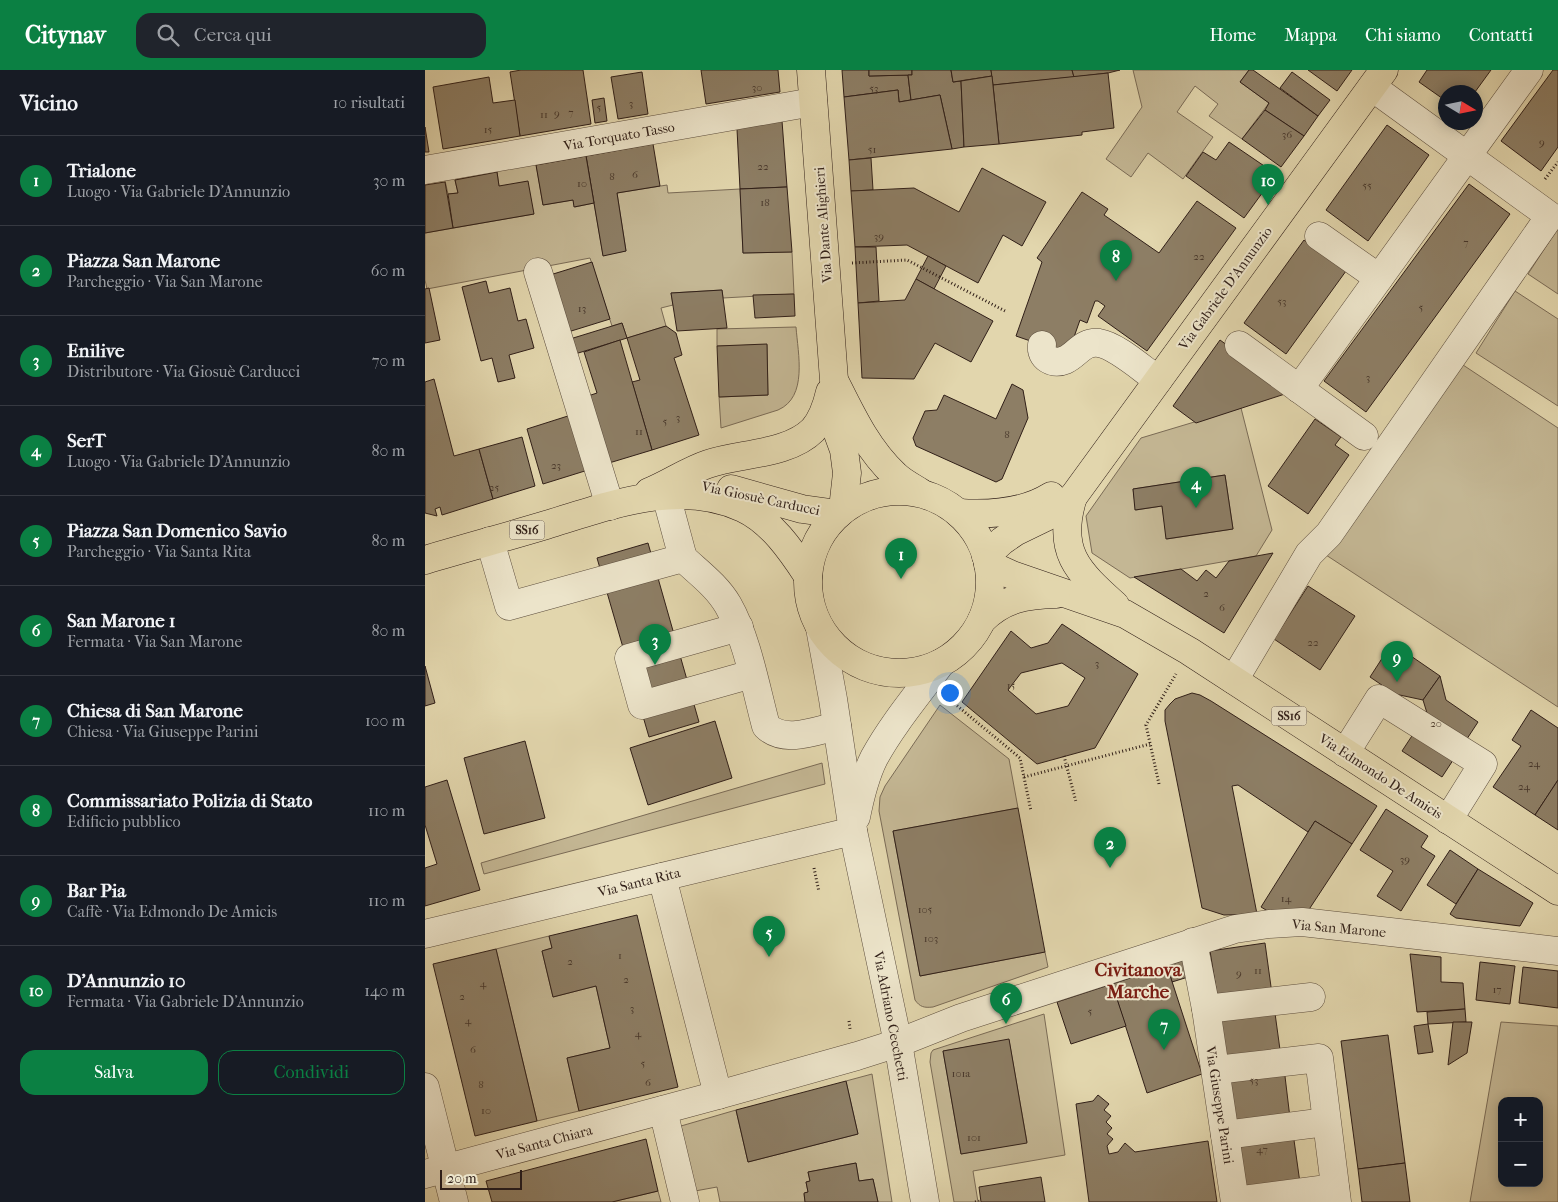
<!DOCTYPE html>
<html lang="it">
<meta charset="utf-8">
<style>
body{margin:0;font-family:"IM FELL French Canon",serif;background:#20242c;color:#f1f3f6}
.controls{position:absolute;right:15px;bottom:15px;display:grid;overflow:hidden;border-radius:10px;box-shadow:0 2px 12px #0003}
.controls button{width:45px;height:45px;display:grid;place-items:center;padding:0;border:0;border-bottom:1px solid #363941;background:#171b24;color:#f1f3f6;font:25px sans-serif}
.compass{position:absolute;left:1013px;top:15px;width:45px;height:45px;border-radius:50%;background:#171b24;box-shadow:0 2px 12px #0003;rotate:100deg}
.scale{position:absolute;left:15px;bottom:12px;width:82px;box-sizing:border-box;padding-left:5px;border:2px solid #301f18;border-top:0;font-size:14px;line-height:18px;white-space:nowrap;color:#301f18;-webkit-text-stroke:4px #ece4ca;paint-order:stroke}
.you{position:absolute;left:524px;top:622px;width:18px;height:18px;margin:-12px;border:4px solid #fff;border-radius:50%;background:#1a73e8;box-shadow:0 0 0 8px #1a73e833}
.badge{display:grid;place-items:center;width:32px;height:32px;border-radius:50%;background:#0b8043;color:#fff;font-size:16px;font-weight:700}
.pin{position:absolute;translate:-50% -41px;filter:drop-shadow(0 1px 2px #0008)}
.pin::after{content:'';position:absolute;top:26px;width:18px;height:15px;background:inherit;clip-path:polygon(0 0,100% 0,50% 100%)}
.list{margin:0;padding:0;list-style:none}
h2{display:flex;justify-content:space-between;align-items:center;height:65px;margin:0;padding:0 20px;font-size:21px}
h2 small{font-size:16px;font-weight:400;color:#9ea1a6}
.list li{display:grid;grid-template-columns:32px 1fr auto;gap:15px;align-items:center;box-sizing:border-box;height:90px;padding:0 20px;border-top:1px solid #363941}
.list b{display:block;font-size:19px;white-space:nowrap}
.list p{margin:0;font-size:16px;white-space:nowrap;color:#9ea1a6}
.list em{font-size:16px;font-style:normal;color:#9ea1a6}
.actions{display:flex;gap:10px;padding:15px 20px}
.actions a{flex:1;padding:11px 0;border:1px solid #0b8043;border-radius:15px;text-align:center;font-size:18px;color:#0b8043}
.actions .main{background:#0b8043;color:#fff}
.icon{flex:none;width:28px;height:28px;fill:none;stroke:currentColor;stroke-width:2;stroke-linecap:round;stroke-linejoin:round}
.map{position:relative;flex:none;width:1133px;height:1132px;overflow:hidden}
header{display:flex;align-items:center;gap:30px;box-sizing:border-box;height:70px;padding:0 25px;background:#0b8043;color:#fff}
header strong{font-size:24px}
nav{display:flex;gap:28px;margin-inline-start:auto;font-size:18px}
.search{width:350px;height:45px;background:#20242c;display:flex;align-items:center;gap:12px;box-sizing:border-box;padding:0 18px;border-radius:15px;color:#9ea1a6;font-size:19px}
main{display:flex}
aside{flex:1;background:#171b24}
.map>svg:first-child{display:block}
.green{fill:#c4b794;stroke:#7a6b56;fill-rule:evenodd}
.building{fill:#8d7e65;stroke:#301f18;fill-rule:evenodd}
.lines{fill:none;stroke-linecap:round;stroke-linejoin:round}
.minor-casing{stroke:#5c4d3d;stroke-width:29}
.major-casing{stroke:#301f18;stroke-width:29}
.path{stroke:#301f18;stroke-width:3;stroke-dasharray:1 2.5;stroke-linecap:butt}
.minor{stroke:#ece4ca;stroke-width:28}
.major{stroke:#e2d6ad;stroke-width:28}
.labels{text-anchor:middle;stroke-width:4;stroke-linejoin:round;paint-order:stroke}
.number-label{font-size:11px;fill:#47372b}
.shield{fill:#ece4ca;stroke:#685a4d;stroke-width:1}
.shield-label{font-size:12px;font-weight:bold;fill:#301f18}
.street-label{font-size:14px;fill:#301f18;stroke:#ece4ca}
.district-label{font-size:19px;font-weight:bold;fill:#7a1f14;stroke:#ece4ca}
</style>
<header>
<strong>Citynav</strong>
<div class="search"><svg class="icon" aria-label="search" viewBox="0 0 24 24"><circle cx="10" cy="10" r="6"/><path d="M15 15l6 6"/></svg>Cerca qui</div>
<nav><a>Home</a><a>Mappa</a><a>Chi siamo</a><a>Contatti</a></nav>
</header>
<main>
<aside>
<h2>Vicino<small>10 risultati</small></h2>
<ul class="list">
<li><span class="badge">1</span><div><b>Trialone</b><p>Luogo · Via Gabriele D'Annunzio</p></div><em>30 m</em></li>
<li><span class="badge">2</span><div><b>Piazza San Marone</b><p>Parcheggio · Via San Marone</p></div><em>60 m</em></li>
<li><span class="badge">3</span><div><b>Enilive</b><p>Distributore · Via Giosuè Carducci</p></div><em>70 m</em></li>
<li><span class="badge">4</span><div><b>SerT</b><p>Luogo · Via Gabriele D'Annunzio</p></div><em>80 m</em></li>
<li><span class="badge">5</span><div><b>Piazza San Domenico Savio</b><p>Parcheggio · Via Santa Rita</p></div><em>80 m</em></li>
<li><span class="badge">6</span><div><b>San Marone 1</b><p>Fermata · Via San Marone</p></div><em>80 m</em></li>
<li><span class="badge">7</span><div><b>Chiesa di San Marone</b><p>Chiesa · Via Giuseppe Parini</p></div><em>100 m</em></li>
<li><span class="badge">8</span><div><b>Commissariato Polizia di Stato</b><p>Edificio pubblico</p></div><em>110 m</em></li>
<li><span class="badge">9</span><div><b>Bar Pia</b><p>Caffè · Via Edmondo De Amicis</p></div><em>110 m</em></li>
<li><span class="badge">10</span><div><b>D'Annunzio 10</b><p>Fermata · Via Gabriele D'Annunzio</p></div><em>140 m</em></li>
</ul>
<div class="actions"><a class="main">Salva</a><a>Condividi</a></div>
</aside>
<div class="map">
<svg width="1133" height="1132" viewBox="0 0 1133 1132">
<rect width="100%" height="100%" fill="#e2d6ad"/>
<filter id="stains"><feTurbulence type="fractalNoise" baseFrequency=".004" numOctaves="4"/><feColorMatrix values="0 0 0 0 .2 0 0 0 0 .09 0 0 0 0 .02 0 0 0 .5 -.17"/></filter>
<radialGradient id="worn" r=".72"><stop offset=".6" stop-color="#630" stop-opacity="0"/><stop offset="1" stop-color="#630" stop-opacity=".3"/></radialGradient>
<!-- green -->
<g class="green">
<polygon points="708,0 824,0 815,12 844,33 817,69 784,46 793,34 770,16 752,42 788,67 758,109 723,83 706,107 681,89 717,37"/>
<polygon points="110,88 118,135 148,130 150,137 169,133 178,185 201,181 192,123 242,115 243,123 315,119 318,183 367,182 369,224 298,228 297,220 246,223 248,235 236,238 241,256 202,268 197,253 187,256 165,188 2,219 0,210 0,163 109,144 74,116 72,102 30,110 33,123 23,124 19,106"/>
<polygon points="1133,158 1133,224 1103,204"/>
<polygon points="1090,221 1133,249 1133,336 1051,283"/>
<path d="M 371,257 C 373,284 383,327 353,340 L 296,358 L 294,327 L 343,325 L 342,275 L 292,276 L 292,259 Z"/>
<polygon points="1029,289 1133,358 1133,637 901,485"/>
<path d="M 816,338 L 847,460 L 831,486 L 705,508 L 667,483 L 661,446 L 716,368 ZM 800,405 L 808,459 L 742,469 L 737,436 L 711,440 L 708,419 Z"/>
<path d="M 515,635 L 584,689 L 593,738 L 468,761 L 495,906 L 620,882 L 623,897 L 508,937 C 499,938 495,937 490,930 L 454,741 L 455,727 L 460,716 Z"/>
<polygon points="397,693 400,714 59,804 56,793"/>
<polygon points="124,866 127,878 117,881 128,927 171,916 185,978 142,988 154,1041 112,1051 71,879"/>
<path d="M 619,944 L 640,1085 L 548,1101 L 553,1132 L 529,1132 L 505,992 L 506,983 L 508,980 ZM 584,970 L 602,1072 L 536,1084 L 518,981 Z"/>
<path d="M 1076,952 L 1133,956 L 1133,1132 L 1045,1132 ZM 1077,1031 L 1114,1031 L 1114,1113 L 1077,1113 Z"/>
<polygon points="447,1004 467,1132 453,1132 448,1109 434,1111 431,1093 383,1102 385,1111 381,1112 383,1122 379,1124 380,1132 295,1132 292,1117 270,1121 256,1056 311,1040 323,1092 433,1064 421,1011"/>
<polygon points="233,1121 236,1132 187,1132"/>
</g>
<!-- building -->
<g class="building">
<polygon points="96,0 158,0 166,54 95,66 85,2"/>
<polygon points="276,0 353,0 355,22 281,34"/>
<polygon points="417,0 444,0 444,6 483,5 486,30 474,32 473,20 419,27"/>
<polygon points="444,0 487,0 487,5 444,6"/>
<polygon points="487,0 526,0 528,12 536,11 539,77 527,79 515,25 486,30 483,5 487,5"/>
<polygon points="526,0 566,0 567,6 528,12"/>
<polygon points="566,0 647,0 649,7 568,15"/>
<polygon points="647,0 695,0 683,3 649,7"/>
<polygon points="824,0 828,0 893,46 879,66 840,40 844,33 815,12"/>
<polygon points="883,0 927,0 912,21"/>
<polygon points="1002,0 1066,0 1050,22 1021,22 1021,31 994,12"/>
<polygon points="1128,0 1133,0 1133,77 1116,101 1076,71"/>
<polygon points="217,2 223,44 193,49 186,7"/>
<polygon points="867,2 905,30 893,46 855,18"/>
<polygon points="683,3 689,58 657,62 657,65 574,74 568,15"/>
<polygon points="567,6 574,74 539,77 536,11"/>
<polygon points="64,7 68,33 90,30 95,66 18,79 8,17"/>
<polygon points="473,20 474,32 515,25 527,79 424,90 419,27"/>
<polygon points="179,28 182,51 170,53 167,30"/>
<polygon points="840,40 879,66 856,97 817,69"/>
<polygon points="357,51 362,117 315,119 312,59"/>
<polygon points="962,55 1004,85 943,171 901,140"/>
<polygon points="0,57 4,82 0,82"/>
<polygon points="804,72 851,104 819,148 761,106 778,82 791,90"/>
<polygon points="228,74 235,116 192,123 201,181 178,186 161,86"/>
<polygon points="161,86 169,133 149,137 148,130 118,135 111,95"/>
<polygon points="446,88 448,120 426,121 424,90"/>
<polygon points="557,98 621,132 597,176 578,165 553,213 482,175 430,177 426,121 489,118 534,142"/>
<polygon points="72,102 74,116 103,111 109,144 28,158 23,124 33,123 30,110"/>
<polygon points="20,112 28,158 0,163 0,115"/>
<polygon points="1044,114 1085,144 941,342 899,311"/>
<polygon points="362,117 367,182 318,183 315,119"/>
<polygon points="657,122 683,139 679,145 734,183 772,131 811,158 722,281 673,246 680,236 673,231 670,231 662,253 655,250 643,284 591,266 617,192 612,188"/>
<polygon points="879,170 921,201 861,284 819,253"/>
<polygon points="430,177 451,177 454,231 433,233"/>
<polygon points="503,186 521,196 509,219 491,209"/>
<polygon points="167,192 185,249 143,262 125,205"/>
<polygon points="491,209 568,251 546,292 510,273 489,309 437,308 433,233 480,230"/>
<polygon points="61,211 64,223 85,218 93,251 101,249 109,278 84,285 90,308 73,312 67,288 56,291 37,217"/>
<polygon points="4,218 15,270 0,273 0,219"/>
<polygon points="297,220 302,258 252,261 246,223"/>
<polygon points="369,224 370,246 330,248 328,225"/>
<polygon points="197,253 202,268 150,284 145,269"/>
<polygon points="241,256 251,263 257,285 249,288 274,365 227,380 207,312 215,310 202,268"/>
<polygon points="195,270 227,380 184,393 163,326 172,323 159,282"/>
<polygon points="795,270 866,322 771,353 748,336"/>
<polygon points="342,274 343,325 294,327 292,276"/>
<polygon points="9,309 29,386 54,379 68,429 17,445 15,437 10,439 12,446 0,443 0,312"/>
<polygon points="587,314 598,320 603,348 577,409 571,412 491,376 488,368 500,341 512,340 519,325 571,349"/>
<polygon points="146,345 163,400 118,414 102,359"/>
<polygon points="890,349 916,367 910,375 924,385 883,444 843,416"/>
<polygon points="97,367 110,416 68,429 54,379"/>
<polygon points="800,405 808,459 741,469 737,436 710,440 708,419"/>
<polygon points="223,473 274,652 224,667 172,488"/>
<polygon points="848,483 799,563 709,507 756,499 772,511 781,500 791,508 804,491"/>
<polygon points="883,516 930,546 895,600 849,569"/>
<path d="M 637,554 L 713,604 L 670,678 L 612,694 L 537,632 L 586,561 L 606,578 L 623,573 ZM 637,593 L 660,608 L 643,636 L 611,644 L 583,620 L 596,603 Z"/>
<polygon points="967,573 1015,606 998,630 970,624 945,607"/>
<polygon points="0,596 10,633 0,636"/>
<polygon points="1015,606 1021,630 1053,652 1017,707 977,681 1002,643 998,630"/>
<polygon points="767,623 775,625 786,631 952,736 927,774 890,751 883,762 813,715 807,716 832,844 799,845 777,838 740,651 740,640 745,634 750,629"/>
<polygon points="1106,640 1133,658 1133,710 1110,745 1068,717 1096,676 1087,670"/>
<polygon points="290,651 307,708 223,735 205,678"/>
<polygon points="100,671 120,748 59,764 39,688"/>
<polygon points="22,710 55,820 0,836 0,798 12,794 0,755 0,717"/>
<polygon points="1133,710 1133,760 1110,745"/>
<polygon points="593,738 620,882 495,906 468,761"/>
<polygon points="961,739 1003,766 996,777 1010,786 976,841 952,826 968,801 935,780"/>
<polygon points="890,751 927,774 883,841 846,843 836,837"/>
<polygon points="1025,780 1053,799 1031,834 1002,815"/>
<polygon points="1053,799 1108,833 1095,856 1031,848 1025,844"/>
<polygon points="212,845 253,1017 154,1041 142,988 185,978 171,916 128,927 117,881 127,878 124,866"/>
<polygon points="840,873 847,924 793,931 785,881"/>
<polygon points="71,879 112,1051 50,1066 8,894"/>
<polygon points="985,884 1016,887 1016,912 1038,913 1040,939 992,942"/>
<polygon points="758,890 763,907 747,912 742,896"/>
<polygon points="1055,892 1090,896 1085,934 1051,930"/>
<polygon points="742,896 777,1004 722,1023 687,914"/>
<polygon points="1098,897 1133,901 1133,938 1094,933"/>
<polygon points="687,914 701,956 646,974 632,932"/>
<polygon points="849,936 856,987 802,994 795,944"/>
<polygon points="1040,939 1041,952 1003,954 1002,942"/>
<polygon points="1028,952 1047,952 1042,983 1023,995"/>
<polygon points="1003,954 1008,982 993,984 989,956"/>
<polygon points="963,965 980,1093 933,1099 916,971"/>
<polygon points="584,969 602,1073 536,1084 518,981"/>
<polygon points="859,998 865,1048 811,1055 804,1005"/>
<polygon points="421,1011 433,1064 323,1092 311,1040"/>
<polygon points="673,1025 684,1034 679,1040 686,1046 681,1052 687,1058 682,1064 688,1069 682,1076 684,1084 693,1082 700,1073 710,1082 783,1071 792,1132 664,1132 651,1034 668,1031"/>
<polygon points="868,1063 875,1113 821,1121 813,1071"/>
<polygon points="221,1069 233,1121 187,1132 67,1132 61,1111"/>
<polygon points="431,1093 434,1111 448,1109 453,1132 380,1132 379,1123 383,1122 381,1112 385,1111 383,1102"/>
<polygon points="980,1093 985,1132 937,1132 933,1099"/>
<polygon points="616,1107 620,1132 556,1132 554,1117"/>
</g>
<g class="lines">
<defs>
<g id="minor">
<polyline points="0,100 388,32"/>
<polyline points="894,166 954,208"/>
<polyline points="113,202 185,436"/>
<path d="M 617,275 C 615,288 628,295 640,290 C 652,285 657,271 674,273 C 692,276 717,299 733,310"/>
<polyline points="814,275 939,366"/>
<polyline points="874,319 1104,0"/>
<polyline points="241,425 258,488"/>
<path d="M 65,471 L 84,536 L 258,488 C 274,503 292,516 303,535 C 322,568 331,619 341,656 C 359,674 390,661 412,656"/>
<polyline points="314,557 204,588 217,635 327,604"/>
<polyline points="395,558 408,629 428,761 473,973 500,1132"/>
<polyline points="809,610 884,484 904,464 1125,146 947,17"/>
<polyline points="920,683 954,629 1058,694 1023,750"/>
<path d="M 431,747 C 435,727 440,706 449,688 C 467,655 493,624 516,593"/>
<polyline points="237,807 293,1025"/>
<polyline points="0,864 428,761"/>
<polyline points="768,872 781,939 810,1132"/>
<polyline points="781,939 886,927"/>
<polyline points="791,1000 894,988 912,1132"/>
<polyline points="0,1017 29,1132"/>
<polyline points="238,1040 260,1132"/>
<polyline points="800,1065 901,1052"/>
<polyline points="0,1104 293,1025 432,986 473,973 536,948 810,859 844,854 877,852 1133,881"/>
<polyline points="810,1131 910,1118"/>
</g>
<g id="major">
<polyline points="386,0 409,310 411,358 419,380 422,403 418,439"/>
<path d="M 411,314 C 427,346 443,380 470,405 C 477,412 487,417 495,422"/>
<polyline points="306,419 377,439 413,444"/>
<circle cx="474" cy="512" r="91"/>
<path d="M 224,422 C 244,414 262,401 283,394 C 315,383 363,385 388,360 C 397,350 402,335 405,322"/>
<path d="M 648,427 C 631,481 652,501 690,535"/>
<path d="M 534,443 C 565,445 599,443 626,426"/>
<polyline points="561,486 577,471 590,462 625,445 648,427 959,0"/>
<path d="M 0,490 C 40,478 81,467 121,455 C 183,436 254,408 318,438 C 346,451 366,480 383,506"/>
<polyline points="563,494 587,505 700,544 764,581 1133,821"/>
<path d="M 557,550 C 579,528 601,525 631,524"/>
</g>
</defs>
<!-- minor casing -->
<use href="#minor" class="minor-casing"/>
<!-- major casing -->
<use href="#major" class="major-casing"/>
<!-- path -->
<g class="path">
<polyline points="1120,109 1133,92"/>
<polyline points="427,193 482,190 582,242"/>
<polyline points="524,629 595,688 606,741"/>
<polyline points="639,686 651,732"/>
<polyline points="599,707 725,674"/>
<polyline points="734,714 721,655 751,604"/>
<polyline points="389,798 394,822"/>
<polyline points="424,951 425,959"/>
<polyline points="550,1132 556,1131"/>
</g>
<!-- minor -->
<use href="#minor" class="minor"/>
<!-- major -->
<use href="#major" class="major"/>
</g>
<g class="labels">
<!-- number labels -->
<g class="number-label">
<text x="332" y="21">30</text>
<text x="449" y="22">53</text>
<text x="206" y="37">3</text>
<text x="174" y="41">5</text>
<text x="146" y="46">7</text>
<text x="132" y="47">9</text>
<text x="119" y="48">11</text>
<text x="63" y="63">15</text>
<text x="862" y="68">36</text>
<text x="1117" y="76">9</text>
<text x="447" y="83">51</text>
<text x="338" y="100">22</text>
<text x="210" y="108">6</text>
<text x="187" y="110">8</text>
<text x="157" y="117">10</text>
<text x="942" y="119">55</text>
<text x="340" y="136">18</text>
<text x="454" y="170">39</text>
<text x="1041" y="176">7</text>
<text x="774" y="190">22</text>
<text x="857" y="235">53</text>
<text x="996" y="241">5</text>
<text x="157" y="242">13</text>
<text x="943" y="311">3</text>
<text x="253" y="351">3</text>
<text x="240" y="355">5</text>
<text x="214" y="365">11</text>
<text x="582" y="368">8</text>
<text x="131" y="399">23</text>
<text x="69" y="421">25</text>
<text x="781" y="527">2</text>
<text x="797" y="541">6</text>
<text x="888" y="576">22</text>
<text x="672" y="597">3</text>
<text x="586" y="619">15</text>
<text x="1011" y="657">20</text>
<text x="1109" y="697">24</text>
<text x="1099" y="720">24</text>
<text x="980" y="793">39</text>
<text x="861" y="832">14</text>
<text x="500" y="843">105</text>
<text x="506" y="872">103</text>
<text x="195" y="889">1</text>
<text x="145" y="895">2</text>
<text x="833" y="904">11</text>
<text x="814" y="907">9</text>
<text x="201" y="913">2</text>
<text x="58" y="917">4</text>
<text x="1072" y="923">17</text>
<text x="37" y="930">2</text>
<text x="207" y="942">3</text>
<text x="665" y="945">5</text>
<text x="43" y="954">4</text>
<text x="213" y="967">4</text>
<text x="48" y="983">6</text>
<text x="218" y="997">5</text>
<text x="536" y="1007">101a</text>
<text x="829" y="1014">53</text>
<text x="223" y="1016">6</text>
<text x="56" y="1018">8</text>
<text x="61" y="1044">10</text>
<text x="549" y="1071">101</text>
<text x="837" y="1083">47</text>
</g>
<!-- shield labels -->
<g class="shield">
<rect x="84.5" y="450.5" width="35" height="19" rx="4"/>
<rect x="846.5" y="636.5" width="35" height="19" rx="4"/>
</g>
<g class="shield-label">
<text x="102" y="464">SS16</text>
<text x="864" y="650">SS16</text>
</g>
<!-- street labels -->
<g class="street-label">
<text transform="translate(194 66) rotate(-10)" y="5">Via Torquato Tasso</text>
<text transform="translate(398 155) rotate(-94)" y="5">Via Dante Alighieri</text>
<text transform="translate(800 218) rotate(-54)" y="5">Via Gabriele D'Annunzio</text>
<text transform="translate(336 428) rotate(12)" y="5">Via Giosuè Carducci</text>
<text transform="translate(956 706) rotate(33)" y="5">Via Edmondo De Amicis</text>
<text transform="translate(214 812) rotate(-14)" y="5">Via Santa Rita</text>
<text transform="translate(914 858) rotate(5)" y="5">Via San Marone</text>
<text transform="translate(466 946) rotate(79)" y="5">Via Adriano Cecchetti</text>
<text transform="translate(795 1035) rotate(81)" y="5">Via Giuseppe Parini</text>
<text transform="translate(119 1072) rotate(-15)" y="5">Via Santa Chiara</text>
</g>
<!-- district labels -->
<g class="district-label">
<text x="713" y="906">Civitanova<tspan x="713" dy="22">Marche</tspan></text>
</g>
</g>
<rect width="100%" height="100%" filter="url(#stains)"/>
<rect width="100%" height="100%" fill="url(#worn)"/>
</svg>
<div class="controls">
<button>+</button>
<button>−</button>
</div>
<svg class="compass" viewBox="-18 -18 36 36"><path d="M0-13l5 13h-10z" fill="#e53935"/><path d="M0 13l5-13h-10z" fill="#9ea1a6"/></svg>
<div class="scale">20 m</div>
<div class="you"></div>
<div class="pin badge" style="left:476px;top:509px">1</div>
<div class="pin badge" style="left:685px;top:798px">2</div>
<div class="pin badge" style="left:230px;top:595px">3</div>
<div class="pin badge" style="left:771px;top:438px">4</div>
<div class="pin badge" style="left:344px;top:887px">5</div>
<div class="pin badge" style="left:581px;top:954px">6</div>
<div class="pin badge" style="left:739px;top:980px">7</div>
<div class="pin badge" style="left:691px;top:211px">8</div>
<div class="pin badge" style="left:972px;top:612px">9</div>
<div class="pin badge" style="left:843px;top:135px">10</div>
</div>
</main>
